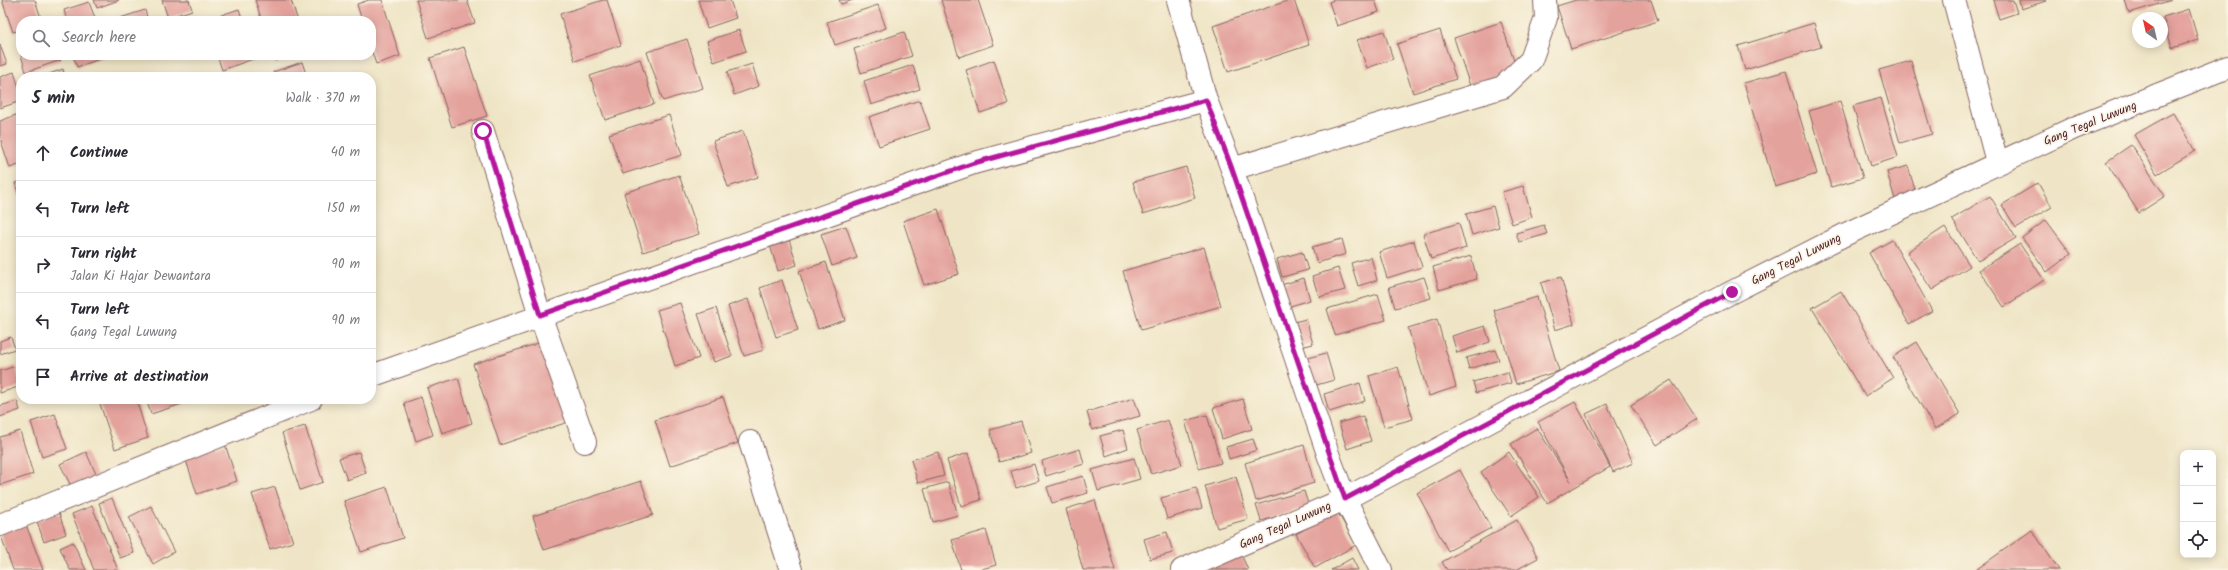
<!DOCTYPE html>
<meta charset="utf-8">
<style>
body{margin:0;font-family:Kalam,sans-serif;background:#f7f7f7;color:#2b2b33}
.controls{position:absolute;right:12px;bottom:12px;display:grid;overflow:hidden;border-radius:8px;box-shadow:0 2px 10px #0003}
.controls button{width:36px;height:36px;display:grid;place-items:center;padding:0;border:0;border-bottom:1px solid #e1e1e2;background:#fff;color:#2b2b33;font:20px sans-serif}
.compass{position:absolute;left:2132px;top:12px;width:36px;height:36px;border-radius:50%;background:#fff;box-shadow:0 2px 10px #0003;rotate:326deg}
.stop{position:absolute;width:12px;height:12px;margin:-9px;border:3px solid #b5179e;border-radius:50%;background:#fff}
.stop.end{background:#b5179e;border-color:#fff;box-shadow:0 1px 4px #0008}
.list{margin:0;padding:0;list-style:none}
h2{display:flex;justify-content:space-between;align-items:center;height:52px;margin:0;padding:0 16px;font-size:17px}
h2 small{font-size:13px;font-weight:400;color:#7c7c81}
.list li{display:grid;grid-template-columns:26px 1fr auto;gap:12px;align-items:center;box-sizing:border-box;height:56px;padding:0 16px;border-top:1px solid #e1e1e2}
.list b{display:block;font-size:15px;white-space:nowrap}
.list p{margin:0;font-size:13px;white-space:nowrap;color:#7c7c81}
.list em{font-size:13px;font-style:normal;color:#7c7c81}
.icon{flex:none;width:22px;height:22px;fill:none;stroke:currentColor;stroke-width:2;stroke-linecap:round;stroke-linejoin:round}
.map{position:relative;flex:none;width:2228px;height:570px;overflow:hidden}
.search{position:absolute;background:#fff;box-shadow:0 2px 10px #0003;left:16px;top:16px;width:360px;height:44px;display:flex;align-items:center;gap:10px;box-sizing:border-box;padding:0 14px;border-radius:16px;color:#7c7c81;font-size:15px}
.panel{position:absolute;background:#fff;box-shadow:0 2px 10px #0003;left:16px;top:72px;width:360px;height:332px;border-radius:16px}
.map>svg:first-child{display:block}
.building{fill:#e4a29d}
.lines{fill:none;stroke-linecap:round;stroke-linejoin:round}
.minor-casing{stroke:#846461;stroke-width:24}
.minor{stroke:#fff;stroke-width:22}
.route{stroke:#b5179e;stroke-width:5}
.labels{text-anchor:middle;stroke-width:3.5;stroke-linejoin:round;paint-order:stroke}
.street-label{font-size:12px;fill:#4a1f2b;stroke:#fcf5e5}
</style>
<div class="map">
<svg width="2228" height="570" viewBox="0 0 2228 570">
<rect width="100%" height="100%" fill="#fcf5e5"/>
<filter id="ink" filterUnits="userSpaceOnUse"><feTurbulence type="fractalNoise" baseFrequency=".025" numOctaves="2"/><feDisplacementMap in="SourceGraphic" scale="8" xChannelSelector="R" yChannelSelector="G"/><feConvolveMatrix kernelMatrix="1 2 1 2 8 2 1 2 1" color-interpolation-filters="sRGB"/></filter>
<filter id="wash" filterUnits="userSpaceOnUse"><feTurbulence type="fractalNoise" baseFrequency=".012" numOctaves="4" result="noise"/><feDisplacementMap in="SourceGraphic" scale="16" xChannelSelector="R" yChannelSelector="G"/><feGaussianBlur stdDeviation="0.9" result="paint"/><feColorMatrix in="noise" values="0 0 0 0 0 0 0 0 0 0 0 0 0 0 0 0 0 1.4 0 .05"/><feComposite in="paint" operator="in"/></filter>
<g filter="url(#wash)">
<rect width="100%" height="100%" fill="#efe5c6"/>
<g id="blocks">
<!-- building -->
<g class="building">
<polygon points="2,0 35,0 42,21 21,21 21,30 13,32"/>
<polygon points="94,0 119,0 97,8"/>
<polygon points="162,0 189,0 192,10 168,18"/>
<polygon points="255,0 291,0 298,21 262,21"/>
<polygon points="369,0 382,0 400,56 376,64 371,49 371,21 362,21 357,4"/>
<polygon points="416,0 467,0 475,23 428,38"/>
<polygon points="603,0 607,0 621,45 575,61 560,14"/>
<polygon points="698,0 730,0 736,18 707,28"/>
<polygon points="839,0 853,0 841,4"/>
<polygon points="941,0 978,0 993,45 959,57"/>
<polygon points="1290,0 1294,0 1309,45 1228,72 1213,26"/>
<polygon points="1334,0 1375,0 1379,12 1337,26 1329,2"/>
<polygon points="1576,0 1651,0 1658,21 1571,49 1557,6"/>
<polygon points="1993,0 2013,0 2017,13 1999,19"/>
<polygon points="2019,0 2046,0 2046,1 2021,9"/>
<polygon points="2125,0 2172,0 2129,13"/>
<polygon points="89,2 96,21 67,21 64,10"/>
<polygon points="878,5 886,28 835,45 827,22"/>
<polygon points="239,9 243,21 204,21"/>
<polygon points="2189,9 2198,40 2172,48 2163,17"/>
<polygon points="145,10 148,21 115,21 114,20"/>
<polygon points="1501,22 1517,70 1470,86 1454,38"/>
<polygon points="1814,23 1821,47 1745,70 1738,46"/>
<polygon points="739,30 746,51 714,62 707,41"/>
<polygon points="1440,30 1456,79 1413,93 1397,44"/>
<polygon points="1384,31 1393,59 1367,68 1357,40"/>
<polygon points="904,32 912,56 861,73 854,49"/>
<polygon points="687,39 703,88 663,101 647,52"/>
<polygon points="0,45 7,64 0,66"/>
<polygon points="464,47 487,116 452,127 430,58"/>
<polygon points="21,55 59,55 61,60 26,72"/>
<polygon points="73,55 111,55 77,67"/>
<polygon points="217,55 255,55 256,58 222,70"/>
<polygon points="273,55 292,55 275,61"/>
<polygon points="640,59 654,104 605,120 590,76"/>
<polygon points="994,60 1008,104 980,113 966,70"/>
<polygon points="1911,61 1932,134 1900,143 1879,70"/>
<polygon points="302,62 307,77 275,77 273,72"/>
<polygon points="752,64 759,86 734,95 727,72"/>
<polygon points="913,65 920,89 871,105 864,81"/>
<polygon points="63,69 65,77 41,77"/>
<polygon points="1786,71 1817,174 1775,187 1744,83"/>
<polygon points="14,72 21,94 21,101 0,108 0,77"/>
<polygon points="1881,98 1898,157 1871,166 1853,106"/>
<polygon points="920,100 930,129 879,146 869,117"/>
<polygon points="1840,101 1863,178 1831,187 1809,111"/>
<polygon points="21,113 21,164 10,168 0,138 0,121"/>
<polygon points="2173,113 2195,151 2157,174 2134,135"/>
<polygon points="669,115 682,155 623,174 609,134"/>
<polygon points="743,131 758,177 728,187 713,141"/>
<polygon points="2131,145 2165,196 2139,213 2106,162"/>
<polygon points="1908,166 1917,197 1896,203 1887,172"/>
<polygon points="1186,167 1195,198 1143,214 1133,182"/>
<polygon points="679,175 699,234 643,252 624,193"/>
<polygon points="21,181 21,201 15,183"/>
<polygon points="2038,183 2052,207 2016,228 2002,205"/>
<polygon points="1523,186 1532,217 1512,224 1502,192"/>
<polygon points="1990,196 2016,238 1978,261 1952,219"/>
<polygon points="1493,206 1499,227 1472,235 1466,214"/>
<polygon points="938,209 959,274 924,285 903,221"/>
<polygon points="2046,220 2071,254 2047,272 2022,238"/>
<polygon points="1459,223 1466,248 1431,259 1423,234"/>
<polygon points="1544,225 1547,234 1519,242 1516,233"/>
<polygon points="846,226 857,258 832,266 821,234"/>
<polygon points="1945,227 1970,266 1932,290 1907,252"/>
<polygon points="787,233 797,265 778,271 768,239"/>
<polygon points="1342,239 1346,254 1317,263 1312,247"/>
<polygon points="1892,240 1932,311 1909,324 1869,253"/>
<polygon points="1414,241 1422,267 1387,278 1379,252"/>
<polygon points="2020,244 2044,280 2004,307 1979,270"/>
<polygon points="1204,247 1221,306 1141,330 1123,271"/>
<polygon points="1302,252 1308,270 1282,277 1277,259"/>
<polygon points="1471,256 1477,279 1439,290 1433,267"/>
<polygon points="1371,257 1377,280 1358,286 1351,263"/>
<polygon points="826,262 845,320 818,329 799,271"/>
<polygon points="1338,268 1345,290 1319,297 1312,276"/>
<polygon points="1424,277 1431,298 1395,308 1389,287"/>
<polygon points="1561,277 1574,324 1555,330 1541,283"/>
<polygon points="1304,278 1310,300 1287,307 1281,285"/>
<polygon points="782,280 798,330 776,337 760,288"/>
<polygon points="1841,291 1893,378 1865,396 1812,308"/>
<polygon points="1378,294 1386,320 1335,335 1327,309"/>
<polygon points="1537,297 1559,371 1516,384 1494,310"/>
<polygon points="748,299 764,350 744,356 728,306"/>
<polygon points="680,303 699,358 675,366 657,310"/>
<polygon points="716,308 732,356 714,362 698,314"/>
<polygon points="1306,319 1313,344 1301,347 1294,322"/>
<polygon points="1437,319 1456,387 1429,396 1408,328"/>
<polygon points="1485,326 1490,342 1457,353 1452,336"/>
<polygon points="11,337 15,349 0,354 0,341"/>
<polygon points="542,342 568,422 500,445 473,364"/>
<polygon points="1917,342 1960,414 1935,429 1893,357"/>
<polygon points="1495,350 1499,360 1469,369 1466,358"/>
<polygon points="1326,353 1334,380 1313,386 1304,359"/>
<polygon points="16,366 21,386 0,393 0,371"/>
<polygon points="1398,367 1413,419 1384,427 1369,376"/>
<polygon points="1508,372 1511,383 1476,393 1473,382"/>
<polygon points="458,378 472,423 442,433 427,388"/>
<polygon points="1671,380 1697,419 1657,445 1631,405"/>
<polygon points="1360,383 1365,401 1329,412 1324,394"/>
<polygon points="421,397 433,435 416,441 404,403"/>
<polygon points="723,397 738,443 670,466 655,420"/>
<polygon points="1134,398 1140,416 1092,430 1087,412"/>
<polygon points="116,399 136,399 148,438 115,449 100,404"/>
<polygon points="146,399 197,399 151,414"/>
<polygon points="1243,399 1252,429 1222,439 1213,408"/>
<polygon points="17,401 20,410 0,417 0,406"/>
<polygon points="1575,402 1610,467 1547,503 1511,444 1537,428 1571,482 1538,422"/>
<polygon points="1607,404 1633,463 1613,472 1586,414"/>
<polygon points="55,414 67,449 42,457 31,422"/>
<polygon points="1207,415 1221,463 1199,469 1185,421"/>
<polygon points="1363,416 1371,441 1347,449 1339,423"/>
<polygon points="1168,420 1182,465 1151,474 1137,430"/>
<polygon points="1021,421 1031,453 999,462 990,430"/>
<polygon points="305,426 323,482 300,490 282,433"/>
<polygon points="1123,430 1128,448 1106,456 1100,436"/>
<polygon points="20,431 33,474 0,485 0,437"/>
<polygon points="1253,439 1257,450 1229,459 1226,447"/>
<polygon points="225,444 237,481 197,494 185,457"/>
<polygon points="1304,445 1314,483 1256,501 1245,463"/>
<polygon points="1080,449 1084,464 1046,476 1042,461"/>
<polygon points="86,452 97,476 72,488 60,464"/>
<polygon points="359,452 366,473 347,480 339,458"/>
<polygon points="938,452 944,476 918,483 911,460"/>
<polygon points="1509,452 1539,497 1511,516 1481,472"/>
<polygon points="968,453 981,500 961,506 947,460"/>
<polygon points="1134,458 1140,479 1098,491 1092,470"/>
<polygon points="1034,464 1039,481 1016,488 1011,471"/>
<polygon points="1460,470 1491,528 1448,551 1417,493"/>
<polygon points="1083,476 1088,493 1052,503 1047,487"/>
<polygon points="1236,477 1248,519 1217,528 1205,486"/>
<polygon points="641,481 653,515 544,550 533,516"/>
<polygon points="948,482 958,515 933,522 924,489"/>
<polygon points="275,487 293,542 270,549 252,494"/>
<polygon points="387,487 403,538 361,552 344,501"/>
<polygon points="1196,488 1202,508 1167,519 1161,498"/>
<polygon points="1304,491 1309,507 1261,521 1256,505"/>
<polygon points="112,498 134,553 120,558 99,503"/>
<polygon points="1095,500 1115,570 1083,570 1066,509"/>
<polygon points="92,506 118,570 94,570 72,514"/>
<polygon points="151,506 174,552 153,564 129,517"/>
<polygon points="1337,511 1356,545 1315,568 1296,534"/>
<polygon points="59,513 66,534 44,542 37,521"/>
<polygon points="1517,520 1538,558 1516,570 1447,570 1442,562"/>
<polygon points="25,522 43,570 13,570 0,533"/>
<polygon points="986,530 996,565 978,570 961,570 952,540"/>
<polygon points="2032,530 2059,570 1978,570 1977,569"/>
<polygon points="1167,532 1173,553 1150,559 1144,539"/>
<polygon points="73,542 86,570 70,570 60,548"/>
<polygon points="1241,554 1248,570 1206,570"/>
<polygon points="1352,558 1358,570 1331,570"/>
</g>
</g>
</g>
<g filter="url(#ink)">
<use href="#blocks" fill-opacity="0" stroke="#846461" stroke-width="1"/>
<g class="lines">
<defs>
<g id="minor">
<polyline points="1178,0 1206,100 1232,169 1328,454 1345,499 1381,570"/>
<polyline points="1954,0 1997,162"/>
<polyline points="483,131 540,315 585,442"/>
<polyline points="1232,169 1503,87 1531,60 1546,18 1545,0"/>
<polyline points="371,376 974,163 1206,100"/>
<polyline points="750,442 791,570"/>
<polyline points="0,525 311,399"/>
<polyline points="1182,570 1345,499 1732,292 1844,235 2074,128 2228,67"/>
</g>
</defs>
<!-- minor casing -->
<use href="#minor" class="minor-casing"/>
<!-- minor -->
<use href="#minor" class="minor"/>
</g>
</g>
<g class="lines" filter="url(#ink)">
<!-- route -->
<polyline class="route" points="483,131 540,315 974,163 1206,100 1232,169 1345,499 1732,292"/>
</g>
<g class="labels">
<!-- street labels -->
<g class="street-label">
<text transform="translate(2090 123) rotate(-22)" y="4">Gang Tegal Luwung</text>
<text transform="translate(1796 259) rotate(-27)" y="4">Gang Tegal Luwung</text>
<text transform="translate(1285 525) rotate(-24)" y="4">Gang Tegal Luwung</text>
</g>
</g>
</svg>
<div class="controls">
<button>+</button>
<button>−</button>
<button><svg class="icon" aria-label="locate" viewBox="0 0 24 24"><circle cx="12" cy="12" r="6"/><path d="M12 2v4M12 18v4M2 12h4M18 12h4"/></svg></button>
</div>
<svg class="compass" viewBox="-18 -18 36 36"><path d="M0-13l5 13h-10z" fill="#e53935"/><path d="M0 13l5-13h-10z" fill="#7c7c81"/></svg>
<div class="stop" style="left:483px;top:131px"></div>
<div class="stop end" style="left:1732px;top:292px"></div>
<div class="search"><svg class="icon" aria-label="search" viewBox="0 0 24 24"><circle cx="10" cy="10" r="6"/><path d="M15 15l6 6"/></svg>Search here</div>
<section class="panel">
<h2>5 min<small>Walk · 370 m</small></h2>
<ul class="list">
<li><svg class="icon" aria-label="ahead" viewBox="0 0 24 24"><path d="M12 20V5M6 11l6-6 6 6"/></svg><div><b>Continue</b></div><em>40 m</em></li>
<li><svg class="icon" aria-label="left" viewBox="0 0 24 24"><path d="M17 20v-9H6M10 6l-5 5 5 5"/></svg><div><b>Turn left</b></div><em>150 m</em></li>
<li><svg class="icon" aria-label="right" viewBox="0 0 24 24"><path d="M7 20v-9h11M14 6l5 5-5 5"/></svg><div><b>Turn right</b><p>Jalan Ki Hajar Dewantara</p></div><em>90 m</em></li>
<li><svg class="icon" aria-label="left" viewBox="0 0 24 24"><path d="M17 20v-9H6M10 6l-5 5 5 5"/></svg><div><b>Turn left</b><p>Gang Tegal Luwung</p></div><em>90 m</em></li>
<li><svg class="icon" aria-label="arrive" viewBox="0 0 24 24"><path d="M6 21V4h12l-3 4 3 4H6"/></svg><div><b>Arrive at destination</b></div></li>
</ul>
</section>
</div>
